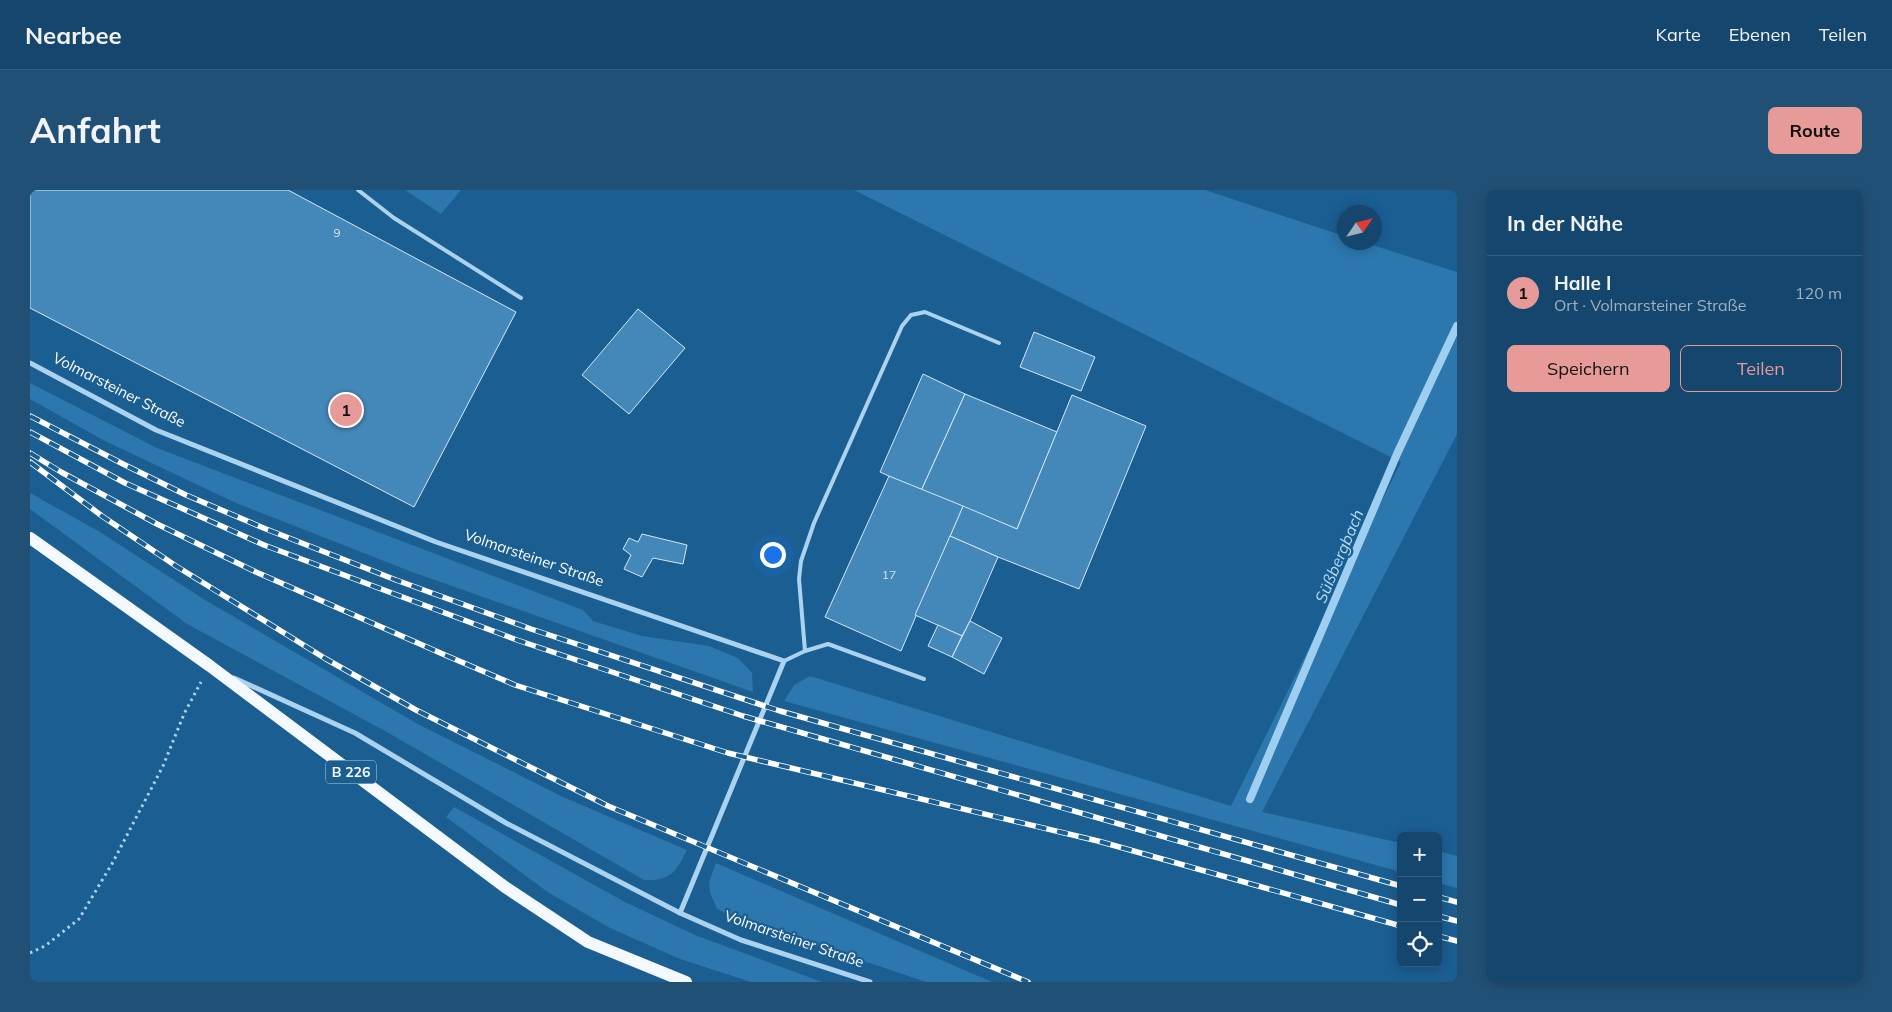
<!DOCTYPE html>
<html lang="de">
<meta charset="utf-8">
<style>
body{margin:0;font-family:Mulish,sans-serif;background:#215076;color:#f1f3f6}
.controls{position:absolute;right:15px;bottom:15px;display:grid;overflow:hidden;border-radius:8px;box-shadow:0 2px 12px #0003}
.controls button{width:45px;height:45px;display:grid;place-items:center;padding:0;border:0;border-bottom:1px solid #335e81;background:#14466e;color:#f1f3f6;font:25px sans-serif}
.compass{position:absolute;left:1307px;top:15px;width:45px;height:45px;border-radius:50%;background:#14466e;box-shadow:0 2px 12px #0003;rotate:55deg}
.you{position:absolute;left:742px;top:364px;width:18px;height:18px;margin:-12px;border:4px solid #fff;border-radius:50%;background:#1a73e8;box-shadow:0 0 0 8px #1a73e833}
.badge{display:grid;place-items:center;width:32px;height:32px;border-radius:50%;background:#e69b98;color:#111;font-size:16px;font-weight:700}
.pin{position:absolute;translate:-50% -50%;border:2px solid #fff;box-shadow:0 1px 5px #0006}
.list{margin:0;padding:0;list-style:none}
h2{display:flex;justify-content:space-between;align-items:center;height:65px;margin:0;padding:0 20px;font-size:21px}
h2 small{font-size:16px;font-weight:400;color:#9db1c2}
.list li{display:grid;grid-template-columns:32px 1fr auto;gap:15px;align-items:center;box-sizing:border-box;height:75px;padding:0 20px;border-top:1px solid #335e81}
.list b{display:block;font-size:19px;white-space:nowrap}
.list p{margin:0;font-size:16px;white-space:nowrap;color:#9db1c2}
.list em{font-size:16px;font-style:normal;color:#9db1c2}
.actions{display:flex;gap:10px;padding:15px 20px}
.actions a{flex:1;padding:11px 0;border:1px solid #e69b98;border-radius:8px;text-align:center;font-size:18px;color:#e69b98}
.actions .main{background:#e69b98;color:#111}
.icon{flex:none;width:28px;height:28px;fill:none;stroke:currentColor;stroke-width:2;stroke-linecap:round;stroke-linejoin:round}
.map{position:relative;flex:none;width:1427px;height:792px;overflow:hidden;border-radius:8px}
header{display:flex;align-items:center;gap:30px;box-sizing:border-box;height:70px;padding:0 25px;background:#14466e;border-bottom:1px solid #335e81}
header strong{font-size:24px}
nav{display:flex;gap:28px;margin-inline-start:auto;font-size:18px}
.intro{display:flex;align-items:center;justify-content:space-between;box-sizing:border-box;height:120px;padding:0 30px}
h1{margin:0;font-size:35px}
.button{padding:12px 22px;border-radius:8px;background:#e69b98;color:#111;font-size:18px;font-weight:700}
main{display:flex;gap:30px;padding:0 30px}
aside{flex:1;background:#14466e;border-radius:8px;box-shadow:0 2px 12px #0003}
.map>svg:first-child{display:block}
.green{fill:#2b77ae}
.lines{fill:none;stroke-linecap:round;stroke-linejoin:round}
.stream{stroke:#9ecff1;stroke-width:8}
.building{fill:#4487b9;stroke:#d2e9fa}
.path{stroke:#abd2ef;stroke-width:3;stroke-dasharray:2.5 4;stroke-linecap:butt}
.service{stroke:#abd2ef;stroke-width:4}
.minor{stroke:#abd2ef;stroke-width:5}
.primary{stroke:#f3f9ff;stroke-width:12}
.rail-casing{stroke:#fff;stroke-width:5.5}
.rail{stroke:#1b5e92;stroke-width:4;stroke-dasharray:11;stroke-linecap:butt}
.labels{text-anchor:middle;stroke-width:4.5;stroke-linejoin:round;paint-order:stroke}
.number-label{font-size:12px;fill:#d0e1ee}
.shield{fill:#1b5e92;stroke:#bbcfde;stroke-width:1}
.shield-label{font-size:14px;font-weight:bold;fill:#fff}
.street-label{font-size:15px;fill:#fff;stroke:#1b5e92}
.water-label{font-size:16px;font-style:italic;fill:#b7dcf6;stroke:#1b5e92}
</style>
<header>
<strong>Nearbee</strong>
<nav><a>Karte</a><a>Ebenen</a><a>Teilen</a></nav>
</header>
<div class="intro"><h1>Anfahrt</h1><a class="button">Route</a></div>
<main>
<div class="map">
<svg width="1427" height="792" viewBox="0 0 1427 792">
<rect width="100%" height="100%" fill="#1b5e92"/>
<!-- green -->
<g class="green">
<polygon points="375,0 431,0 411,24"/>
<polygon points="824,0 1175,0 1314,46 1314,52 1336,53 1427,82 1427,244 1232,622 1371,653 1371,682 754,511 764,495 780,486 1201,616 1371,272"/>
<polygon points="0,193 127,258 553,420 563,431 612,446 679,456 708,468 722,483 723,502 382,382 206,313 73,250 0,209"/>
<path d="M 0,303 L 70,342 L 175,410 L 386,533 L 533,607 L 657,660 C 646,682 641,691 614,690 L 355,541 L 157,434 L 0,319 Z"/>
<polygon points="424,617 595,712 665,745 792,792 721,792 650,769 580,738 519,703 416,627"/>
<polygon points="1408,661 1427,666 1427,698 1408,693"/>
<polygon points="686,673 962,792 896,792 703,727 687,719 680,703 679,692"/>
</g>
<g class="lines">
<!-- stream -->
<polyline class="stream" points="1220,609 1367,264 1427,136"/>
</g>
<!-- building -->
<g class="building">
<polygon points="0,0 258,0 486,122 384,317 0,118"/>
<polygon points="608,119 655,158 599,224 552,185"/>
<polygon points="1004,142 1065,167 1051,201 990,177"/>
<polygon points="893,184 935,204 891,301 850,282"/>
<polygon points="935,204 1027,242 987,339 891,301"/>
<polygon points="1042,205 1116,236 1049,399 968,367 920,346 933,316 987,339"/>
<polygon points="859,286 933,316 871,461 795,427"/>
<polygon points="612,344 657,355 653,374 623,368 612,387 594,379 601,365 593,359 599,348 608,352"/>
<polygon points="920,346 968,367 940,431 932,446 885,425"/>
<polygon points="940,431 972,448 954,484 922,467"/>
<polygon points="908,435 932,446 922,467 898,456"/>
</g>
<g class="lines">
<!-- path -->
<polyline class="path" points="0,763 15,756 49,729 83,672 133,576 154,524 171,492"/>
<!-- service -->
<g class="service">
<polyline points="328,0 364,28 491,108"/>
<polyline points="775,461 769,389 771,371 784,333 872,136 881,125 895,122 969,153"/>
<polyline points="754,471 775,461 798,454 894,489"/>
</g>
<!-- minor -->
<g class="minor">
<polyline points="0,173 126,240 406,352 754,471 650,723 711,750 840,792"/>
<polyline points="204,488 325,543 476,633 650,723"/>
</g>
<!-- primary -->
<polyline class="primary" points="0,348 180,476 475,697 558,752 656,792"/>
<defs>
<g id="rail">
<polyline points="0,226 95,275 156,305 236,339 366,390 501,439 750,521 1371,696"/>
<polyline points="0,242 95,293 234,355 487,450 713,526 1371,715"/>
<polyline points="0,263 31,282 127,334 226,382 415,465 485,495 698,563 1068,651 1371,736"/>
<polyline points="0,272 72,326 146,376 296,469 386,520 578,616 998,792"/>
<polyline points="1408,707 1427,712"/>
<polyline points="1408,726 1427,731"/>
<polyline points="1408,746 1427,751"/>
</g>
</defs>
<!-- rail casing -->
<use href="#rail" class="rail-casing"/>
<!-- rail -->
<use href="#rail" class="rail"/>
</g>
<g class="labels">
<!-- number labels -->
<g class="number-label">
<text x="307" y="47">9</text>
<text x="859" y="389">17</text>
</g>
<!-- shield labels -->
<rect class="shield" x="296" y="570.5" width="50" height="23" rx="4"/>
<g class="shield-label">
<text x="321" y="587">B 226</text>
</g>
<!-- street labels -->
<g class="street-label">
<text transform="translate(89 200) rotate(27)" y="5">Volmarsteiner Straße</text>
<text transform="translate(504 368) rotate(19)" y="5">Volmarsteiner Straße</text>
<text transform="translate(764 749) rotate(19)" y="5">Volmarsteiner Straße</text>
</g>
<!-- water labels -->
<g class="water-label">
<text transform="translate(1309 366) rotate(-67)" y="6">Süßbergbach</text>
</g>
</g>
</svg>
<div class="controls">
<button>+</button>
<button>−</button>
<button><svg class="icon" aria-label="locate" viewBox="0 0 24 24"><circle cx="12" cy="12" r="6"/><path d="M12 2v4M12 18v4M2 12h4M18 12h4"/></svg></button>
</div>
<svg class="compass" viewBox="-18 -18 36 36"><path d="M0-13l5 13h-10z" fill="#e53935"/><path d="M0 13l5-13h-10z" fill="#9db1c2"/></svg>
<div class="you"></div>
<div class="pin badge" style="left:316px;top:220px">1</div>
</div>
<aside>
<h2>In der Nähe<small></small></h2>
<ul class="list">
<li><span class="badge">1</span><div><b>Halle I</b><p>Ort · Volmarsteiner Straße</p></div><em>120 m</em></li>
</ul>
<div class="actions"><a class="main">Speichern</a><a>Teilen</a></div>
</aside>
</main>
